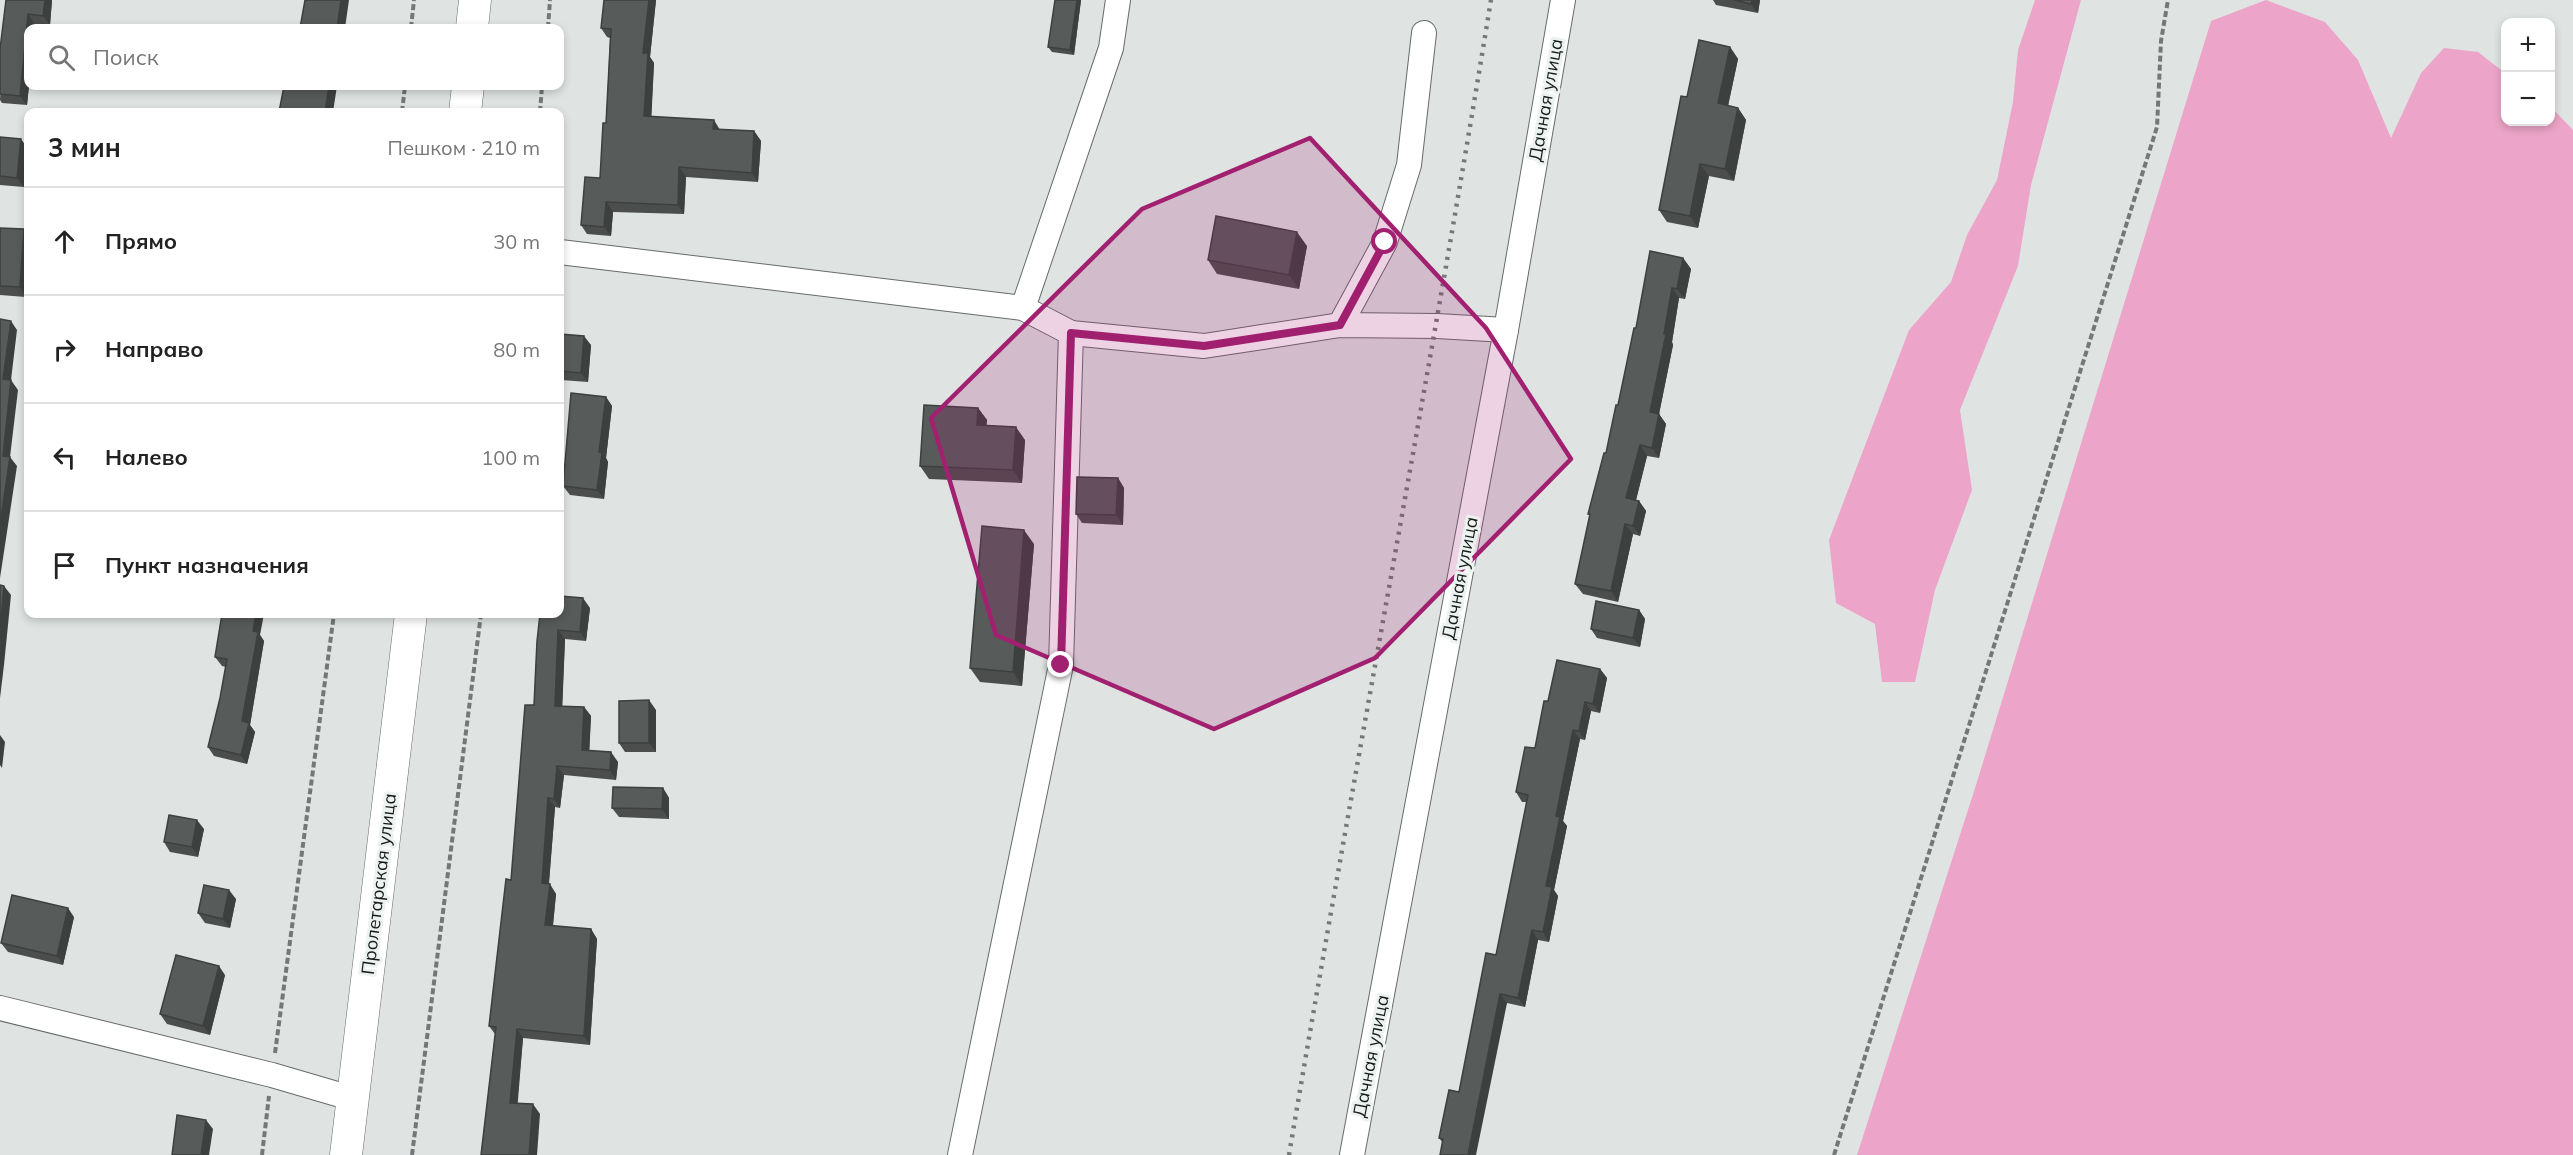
<!DOCTYPE html>
<html lang="ru">
<meta charset="utf-8">
<style>
body{margin:0;font-family:Mulish,sans-serif;background:#f6f6f6;color:#222}
.controls{position:absolute;right:18px;top:18px;display:grid;overflow:hidden;border-radius:12px;box-shadow:0 3px 9px #0003}
.controls button{width:54px;height:54px;display:grid;place-items:center;padding:0;border:0;border-bottom:2px solid #e0e0e0;background:#fff;color:#222;font:30px sans-serif}
.stop{position:absolute;width:18px;height:18px;margin:-14px;border:4px solid #a22070;border-radius:50%;background:#fff}
.stop.end{background:#a22070;border-color:#fff;box-shadow:0 2px 6px #0008}
.list{margin:0;padding:0;list-style:none}
h2{display:flex;justify-content:space-between;align-items:center;height:78px;margin:0;padding:0 24px;font-size:26px}
h2 small{font-size:20px;font-weight:400;color:#767676}
.list li{display:grid;grid-template-columns:39px 1fr auto;gap:18px;align-items:center;box-sizing:border-box;height:108px;padding:0 24px;border-top:2px solid #e0e0e0}
.list b{display:block;font-size:22px;white-space:nowrap}
.list em{font-size:20px;font-style:normal;color:#767676}
.icon{flex:none;width:33px;height:33px;fill:none;stroke:currentColor;stroke-width:2;stroke-linecap:round;stroke-linejoin:round}
.map{position:relative;flex:none;width:2573px;height:1155px;overflow:hidden}
.search{position:absolute;background:#fff;box-shadow:0 3px 9px #0003;left:24px;top:24px;width:540px;height:66px;display:flex;align-items:center;gap:15px;box-sizing:border-box;padding:0 21px;border-radius:12px;color:#767676;font-size:22px}
.panel{position:absolute;background:#fff;box-shadow:0 3px 9px #0003;left:24px;top:108px;width:540px;height:510px;border-radius:12px}
.map>svg:first-child{display:block}
.green{fill:#eca5c8}
.lines{fill:none;stroke-linecap:round;stroke-linejoin:round}
.minor-casing{stroke:#676b6a;stroke-width:26}
.major-casing{stroke:#676b6a;stroke-width:33}
.path{stroke:#747777;stroke-width:4;stroke-dasharray:6 3;stroke-linecap:butt}
.minor{stroke:#fff;stroke-width:24}
.major{stroke:#fff;stroke-width:32}
.rail{stroke:#757878;stroke-width:4.5;stroke-dasharray:3 6;stroke-linecap:butt}
.wall{fill:#4b4e4d}
.shaded-wall{fill:#3d403e}
.building{fill:#575b59;stroke:#3d403e;stroke-width:1.5}
.route{stroke:#a22070;stroke-width:8}
.marked{fill:#a22070;fill-opacity:0.2;stroke:#a22070;stroke-width:4.5;stroke-linejoin:round}
.labels{text-anchor:middle;stroke-width:6;stroke-linejoin:round;paint-order:stroke}
.street-label{font-size:18px;fill:#181a1a;stroke:#ecf2f0}
</style>
<div class="map">
<svg width="2573" height="1155" viewBox="0 0 2573 1155">
<rect width="100%" height="100%" fill="#dfe4e3"/>
<!-- green -->
<g class="green">
<polygon points="2035,0 2081,0 2031,185 2018,266 1960,410 1972,490 1935,590 1915,682 1882,682 1875,624 1836,603 1829,540 1909,330 1951,282 1967,235 1997,180 2013,102 2018,50"/>
<polygon points="2266,0 2325,22 2358,60 2391,138 2421,73 2444,48 2478,52 2505,73 2506,122 2550,122 2551,107 2573,130 2573,1155 1857,1155 1976,785 2211,21"/>
</g>
<g class="lines">
<defs>
<g id="minor">
<polyline points="560,252 1023,308 1071,333 1061,665 960,1155"/>
<polyline points="1023,308 1111,48 1118,0"/>
<polyline points="1340,325 1385,242 1409,165 1424,33"/>
<polyline points="1071,333 1204,346 1340,325 1437,326 1506,330"/>
<polyline points="0,1008 272,1075 354,1099"/>
<polyline points="1352,1155 1506,330 1563,0"/>
</g>
<g id="major">
<polyline points="472,28 475,0"/>
<polyline points="465,112 468,86"/>
<polyline points="346,1155 411,614"/>
</g>
</defs>
<!-- minor casing -->
<use href="#minor" class="minor-casing"/>
<!-- major casing -->
<use href="#major" class="major-casing"/>
<!-- path -->
<g class="path">
<polyline points="411,28 414,0"/>
<polyline points="548,28 550,0"/>
<polyline points="402,112 405,86"/>
<polyline points="540,112 542,86"/>
<polyline points="275,1053 334,614"/>
<polyline points="262,1155 269,1096"/>
<polyline points="412,1155 481,614"/>
<polyline points="1834,1155 2157,127 2161,41 2168,0"/>
</g>
<!-- minor -->
<use href="#minor" class="minor"/>
<!-- major -->
<use href="#major" class="major"/>
<!-- rail -->
<path class="rail" d="M 1289,1155 C 1354,770 1428,386 1491,0"/>
</g>
<!-- wall -->
<g class="wall">
<polygon points="6,0 52,0 50,25 35,24 27,105 2,103 0,100"/>
<polygon points="604,0 656,0 650,57 654,63 651,117 720,130 754,131 761,141 758,182 686,177 684,214 613,212 611,236 587,234 581,225 600,178 606,123 610,38 607,37 601,28"/>
<polygon points="1055,0 1081,0 1074,55 1052,52 1048,47"/>
<polygon points="1713,0 1760,0 1758,13 1716,5"/>
<polygon points="1730,47 1738,59 1728,106 1738,108 1746,120 1734,181 1709,176 1698,228 1667,222 1659,210 1687,97"/>
<polygon points="0,137 28,149 24,187 0,185"/>
<polygon points="0,228 24,229 28,236 28,265 26,297 0,295"/>
<polygon points="1307,246 1299,289 1217,274 1208,260"/>
<polygon points="1683,258 1691,269 1685,299 1679,298 1672,342 1673,345 1659,414 1666,424 1659,458 1647,456 1636,500 1639,501 1646,511 1640,536 1633,534 1618,602 1583,594 1575,584 1590,516 1588,514 1606,453 1618,405"/>
<polygon points="560,334 591,345 588,382 561,380 560,378"/>
<polygon points="606,397 612,406 606,458 608,462 604,499 570,495 563,486"/>
<polygon points="978,408 987,420 986,425 1025,440 1022,483 929,479 920,466"/>
<polygon points="1118,478 1124,488 1123,525 1082,523 1076,514"/>
<polygon points="1034,544 1022,686 980,682 970,668"/>
<polygon points="590,608 586,641 565,639 562,706 584,707 591,716 589,751 618,762 616,780 564,775 560,808 555,807 549,884 556,894 553,926 591,929 597,939 590,1045 523,1038 517,1103 540,1114 481,1155 495,1034 489,1026 511,880 534,705 537,641"/>
<polygon points="1639,610 1645,619 1640,647 1597,638 1591,629"/>
<polygon points="260,635 264,641 250,725 255,732 247,764 214,756 208,747 220,698 226,667 222,666 215,657"/>
<polygon points="1600,669 1607,678 1600,713 1591,711 1585,740 1580,739 1563,821 1567,826 1554,890 1558,896 1549,942 1538,940 1525,1007 1507,1003 1443,1143 1439,1138 1459,1092 1496,955 1527,802 1522,802 1516,792 1535,748 1548,701"/>
<polygon points="656,710 656,752 625,752 619,743"/>
<polygon points="663,788 669,798 669,819 619,817 612,808"/>
<polygon points="204,829 198,857 170,852 164,842"/>
<polygon points="236,899 230,928 205,923 198,913"/>
<polygon points="74,917 63,965 8,952 1,943"/>
<polygon points="225,975 210,1035 167,1024 160,1014"/>
</g>
<!-- shaded-wall -->
<g class="shaded-wall">
<polygon points="45,0 52,0 50,25 43,16"/>
<polygon points="341,0 349,0 345,28 337,28"/>
<polygon points="649,0 656,0 650,57 654,63 651,126 644,116 643,53"/>
<polygon points="1077,0 1081,0 1074,55 1070,50"/>
<polygon points="1752,0 1760,0 1758,13 1751,4"/>
<polygon points="28,14 35,24 35,28 28,28 29,86 27,105 20,96"/>
<polygon points="1730,47 1738,59 1726,115 1718,103"/>
<polygon points="329,86 337,86 333,112 325,112"/>
<polygon points="1738,108 1746,120 1734,181 1725,169"/>
<polygon points="714,120 720,130 713,129"/>
<polygon points="754,131 761,141 758,182 752,173"/>
<polygon points="21,139 28,149 24,187 17,178"/>
<polygon points="1700,164 1709,176 1698,228 1690,216"/>
<polygon points="679,167 686,177 684,214 678,205"/>
<polygon points="606,202 613,212 611,236 604,227"/>
<polygon points="24,229 28,236 28,265 26,297 20,287"/>
<polygon points="1297,232 1307,246 1299,289 1289,275"/>
<polygon points="1683,258 1691,269 1685,299 1677,289"/>
<polygon points="1672,288 1679,298 1672,342 1673,345 1659,414 1666,424 1659,458 1652,448 1650,412"/>
<polygon points="11,321 17,330 11,380 18,390 10,457 17,466 0,578 0,525 3,456 3,379"/>
<polygon points="584,336 591,345 588,382 581,373"/>
<polygon points="606,397 612,406 606,458 608,462 604,499 597,490 599,452"/>
<polygon points="978,408 987,420 986,437 977,425"/>
<polygon points="1016,427 1025,440 1022,483 1013,470"/>
<polygon points="1640,445 1647,456 1634,508 1626,498"/>
<polygon points="1118,478 1124,488 1123,525 1116,515"/>
<polygon points="1639,501 1646,511 1640,536 1633,526"/>
<polygon points="1625,524 1633,534 1618,602 1611,591"/>
<polygon points="1024,530 1034,544 1022,686 1013,672"/>
<polygon points="4,586 11,595 4,665 0,698 0,631"/>
<polygon points="583,598 590,608 586,641 580,632"/>
<polygon points="1639,610 1645,619 1640,647 1633,638"/>
<polygon points="256,614 264,614 260,635 264,641 250,725 255,732 247,764 241,755 242,721 253,631"/>
<polygon points="558,630 565,639 562,715 555,706"/>
<polygon points="1600,669 1607,678 1600,713 1593,704"/>
<polygon points="649,700 656,710 656,752 649,743"/>
<polygon points="1585,702 1591,711 1585,740 1579,731"/>
<polygon points="584,707 591,716 589,759 582,750"/>
<polygon points="1573,730 1580,739 1563,821 1567,826 1554,890 1558,896 1549,942 1543,932 1546,886 1556,816"/>
<polygon points="0,735 5,742 2,768 0,765"/>
<polygon points="611,752 618,762 616,780 610,770"/>
<polygon points="557,766 564,775 560,808 554,799"/>
<polygon points="663,788 669,798 669,819 662,809"/>
<polygon points="548,798 555,807 548,893 542,883"/>
<polygon points="197,820 204,829 198,857 192,847"/>
<polygon points="550,884 556,894 552,934 545,925"/>
<polygon points="229,890 236,899 230,928 223,919"/>
<polygon points="68,908 74,917 63,965 57,956"/>
<polygon points="591,929 597,939 590,1045 584,1036"/>
<polygon points="1532,930 1538,940 1525,1007 1518,998"/>
<polygon points="219,966 225,975 210,1035 203,1026"/>
<polygon points="1500,994 1507,1003 1476,1155 1468,1155"/>
<polygon points="517,1029 523,1038 517,1112 510,1103"/>
<polygon points="533,1104 540,1114 537,1155 529,1155"/>
<polygon points="206,1120 213,1129 209,1155 201,1155"/>
</g>
<!-- building -->
<g class="building">
<polygon points="6,0 45,0 43,16 28,14 20,96 0,94 0,49"/>
<polygon points="305,0 341,0 337,28 300,28"/>
<polygon points="604,0 649,0 643,53 648,53 644,116 714,120 713,129 754,131 752,173 679,167 678,205 606,202 604,227 581,225 585,177 600,178 603,123 606,123 611,29 601,28"/>
<polygon points="1055,0 1077,0 1070,50 1048,47"/>
<polygon points="1734,0 1752,0 1751,4"/>
<polygon points="1699,40 1730,47 1718,103 1738,108 1725,169 1700,164 1690,216 1659,210 1681,96 1687,97"/>
<polygon points="284,86 329,86 325,112 279,112"/>
<polygon points="0,137 21,139 17,178 0,176"/>
<polygon points="1216,216 1297,232 1289,275 1208,260"/>
<polygon points="0,228 24,229 20,287 0,286"/>
<polygon points="1650,251 1683,258 1677,289 1672,288 1664,334 1666,334 1650,412 1659,414 1652,448 1640,445 1626,498 1639,501 1633,526 1625,524 1611,591 1575,584 1590,514 1588,514 1604,453 1606,453 1616,405 1618,405 1634,328 1636,328"/>
<polygon points="0,319 11,321 3,379 11,380 3,456 10,457 0,525"/>
<polygon points="560,334 584,336 581,373 560,371"/>
<polygon points="571,393 606,397 599,452 602,453 597,490 563,486"/>
<polygon points="924,405 978,408 977,425 1016,427 1013,470 920,466"/>
<polygon points="1077,477 1118,478 1116,515 1076,514"/>
<polygon points="982,526 1024,530 1013,672 970,668"/>
<polygon points="0,585 4,586 0,631"/>
<polygon points="560,596 583,598 580,632 558,630 555,706 584,707 582,750 611,752 610,770 557,766 554,799 548,798 542,883 550,884 545,925 591,929 584,1036 517,1029 510,1103 533,1104 529,1155 481,1155 496,1027 489,1026 506,879 511,880 525,705 534,705 537,641 540,614 560,614"/>
<polygon points="1596,601 1639,610 1633,638 1591,629"/>
<polygon points="222,614 256,614 253,631 258,632 242,721 249,723 241,755 208,747 220,698 227,659 215,657"/>
<polygon points="1557,660 1600,669 1593,704 1585,702 1579,731 1573,730 1556,816 1560,817 1546,886 1552,887 1543,932 1532,930 1518,998 1500,994 1468,1155 1440,1155 1443,1139 1439,1138 1449,1090 1459,1092 1486,953 1496,955 1528,795 1516,792 1525,747 1535,748 1544,701 1548,701"/>
<polygon points="649,700 649,743 619,743 619,701"/>
<polygon points="613,787 663,788 662,809 612,808"/>
<polygon points="169,815 197,820 192,847 164,842"/>
<polygon points="204,885 229,890 223,919 198,913"/>
<polygon points="12,895 68,908 57,956 1,943"/>
<polygon points="176,955 219,966 203,1026 160,1014"/>
<polygon points="177,1115 206,1120 201,1155 172,1155"/>
</g>
<g class="lines">
<!-- route -->
<polyline class="route" points="1061,665 1071,333 1204,346 1340,325 1385,242"/>
</g>
<!-- marked area -->
<path class="marked" d="M 1310,138 L 1486,328 L 1571,459 L 1375,658 L 1214,729 L 996,635 L 931,418 L 1142,209 Z"/>
<g class="labels">
<!-- street labels -->
<g class="street-label">
<text transform="translate(1546 100) rotate(-80)" y="6">Дачная улица</text>
<text transform="translate(1460 578) rotate(-79)" y="6">Дачная улица</text>
<text transform="translate(379 884) rotate(-83)" y="6">Пролетарская улица</text>
<text transform="translate(1371 1056) rotate(-79)" y="6">Дачная улица</text>
</g>
</g>
</svg>
<div class="controls">
<button>+</button>
<button>−</button>
</div>
<div class="stop" style="left:1385px;top:242px"></div>
<div class="stop end" style="left:1061px;top:665px"></div>
<div class="search"><svg class="icon" aria-label="search" viewBox="0 0 24 24"><circle cx="10" cy="10" r="6"/><path d="M15 15l6 6"/></svg>Поиск</div>
<section class="panel">
<h2>3 мин<small>Пешком · 210 m</small></h2>
<ul class="list">
<li><svg class="icon" aria-label="ahead" viewBox="0 0 24 24"><path d="M12 20V5M6 11l6-6 6 6"/></svg><div><b>Прямо</b></div><em>30 m</em></li>
<li><svg class="icon" aria-label="right" viewBox="0 0 24 24"><path d="M7 20v-9h11M14 6l5 5-5 5"/></svg><div><b>Направо</b></div><em>80 m</em></li>
<li><svg class="icon" aria-label="left" viewBox="0 0 24 24"><path d="M17 20v-9H6M10 6l-5 5 5 5"/></svg><div><b>Налево</b></div><em>100 m</em></li>
<li><svg class="icon" aria-label="arrive" viewBox="0 0 24 24"><path d="M6 21V4h12l-3 4 3 4H6"/></svg><div><b>Пункт назначения</b></div></li>
</ul>
</section>
</div>
